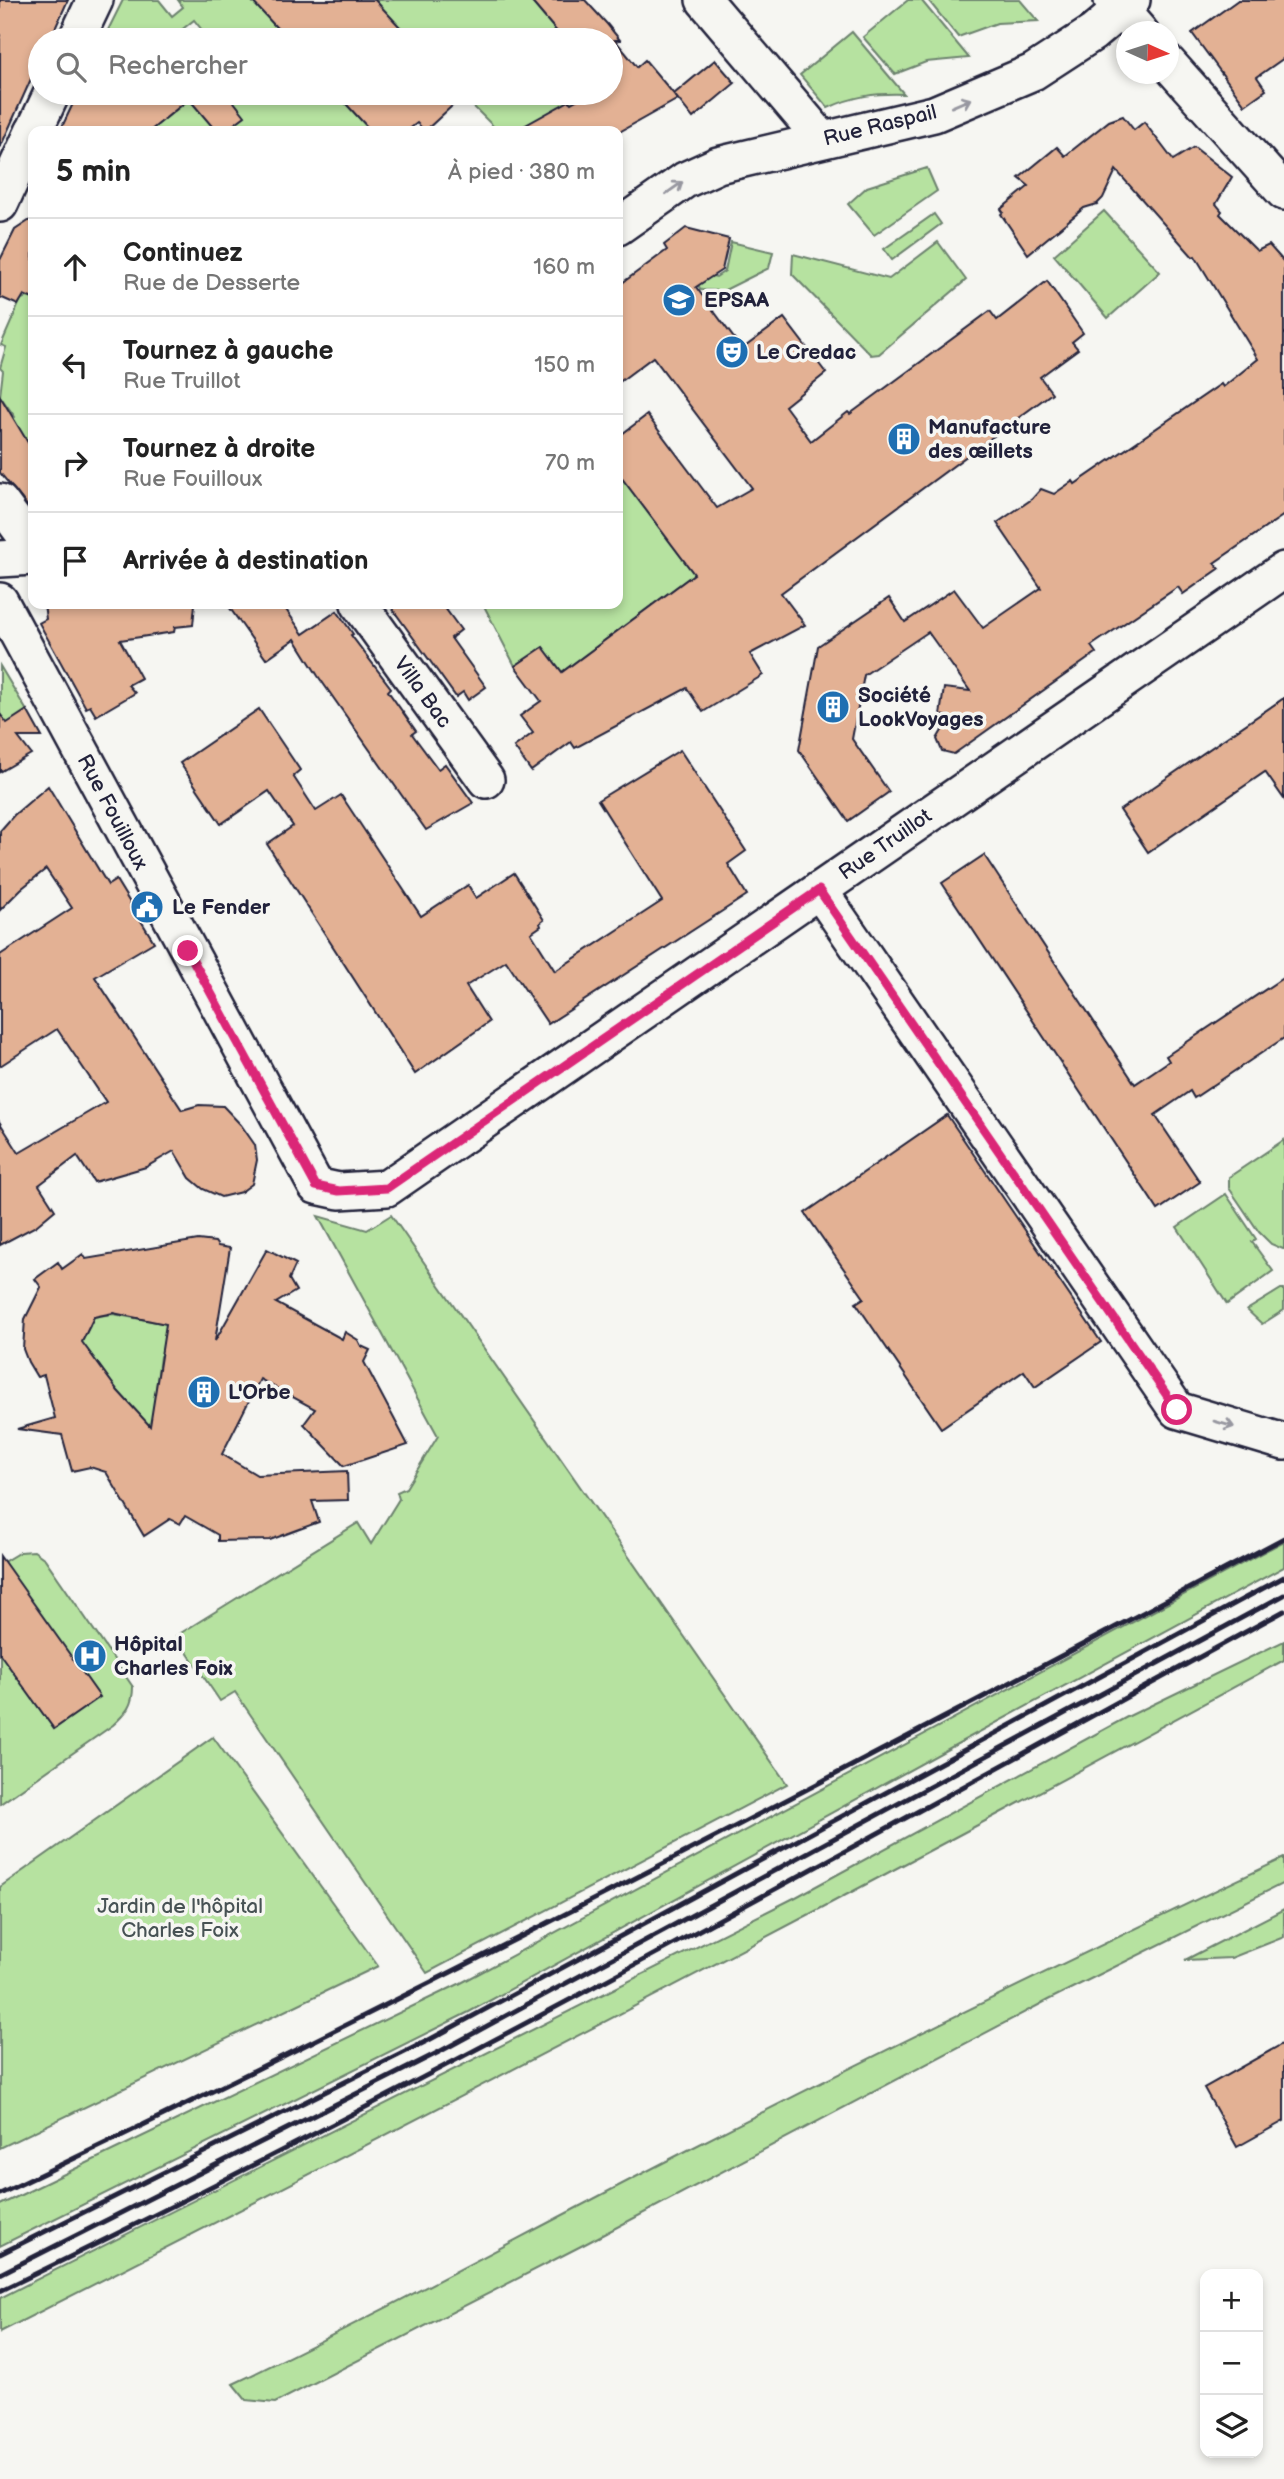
<!DOCTYPE html>
<html lang="fr">
<meta charset="utf-8">
<style>
body{margin:0;font-family:"Balsamiq Sans",sans-serif;background:#f2f2f2;color:#222}
.controls{position:absolute;right:21px;bottom:21px;display:grid;overflow:hidden;border-radius:14px;box-shadow:0 4px 10px #0003}
.controls button{width:63px;height:63px;display:grid;place-items:center;padding:0;border:0;border-bottom:2px solid #e0e0e0;background:#fff;color:#222;font:35px sans-serif}
.compass{position:absolute;left:1116px;top:21px;width:63px;height:63px;border-radius:50%;background:#fff;box-shadow:0 4px 10px #0003;rotate:93deg}
.stop{position:absolute;width:21px;height:21px;margin:-16px;border:5px solid #db2777;border-radius:50%;background:#fff}
.stop.end{background:#db2777;border-color:#fff;box-shadow:0 2px 7px #0008}
.list{margin:0;padding:0;list-style:none}
h2{display:flex;justify-content:space-between;align-items:center;height:91px;margin:0;padding:0 28px;font-size:30px}
h2 small{font-size:23px;font-weight:400;color:#767676}
.list li{display:grid;grid-template-columns:46px 1fr auto;gap:21px;align-items:center;box-sizing:border-box;height:98px;padding:0 28px;border-top:2px solid #e0e0e0}
.list b{display:block;font-size:26px;white-space:nowrap}
.list p{margin:0;font-size:23px;white-space:nowrap;color:#767676}
.list em{font-size:23px;font-style:normal;color:#767676}
.icon{flex:none;width:38px;height:38px;fill:none;stroke:currentColor;stroke-width:2;stroke-linecap:round;stroke-linejoin:round}
.map{position:relative;flex:none;width:1284px;height:2479px;overflow:hidden}
.search{position:absolute;background:#fff;box-shadow:0 4px 10px #0003;left:28px;top:28px;width:595px;height:77px;display:flex;align-items:center;gap:18px;box-sizing:border-box;padding:0 24px;border-radius:38px;color:#767676;font-size:26px}
.panel{position:absolute;background:#fff;box-shadow:0 4px 10px #0003;left:28px;top:126px;width:595px;height:483px;border-radius:14px}
.map>svg:first-child{display:block}
.green{fill:#b6e2a0;stroke:#6c826e;stroke-width:2}
.building{fill:#e3b194;stroke:#22223b;stroke-width:2;fill-rule:evenodd}
.lines{fill:none;stroke-linecap:round;stroke-linejoin:round}
.minor-casing{stroke:#22223b;stroke-width:40}
.minor{stroke:#f6f6f2;stroke-width:35}
.rail{stroke:#22223b;stroke-width:5}
.oneway{stroke:#9797a0}
.route{stroke:#db2777;stroke-width:9}
.labels{text-anchor:middle;stroke-width:7;stroke-linejoin:round;paint-order:stroke}
.street-label{font-size:21px;fill:#22223b;stroke:#f6f6f2}
.poi-label{font-size:21px;font-weight:bold;fill:#22223b;stroke:#f6f6f2;text-anchor:start}
.park-label{font-size:21px;fill:#475254;stroke:#f6f6f2}
</style>
<div class="map">
<svg width="1284" height="2479" viewBox="0 0 1284 2479">
<rect width="100%" height="100%" fill="#f6f6f2"/>
<filter id="ink" filterUnits="userSpaceOnUse"><feTurbulence type="fractalNoise" baseFrequency=".0143" numOctaves="2"/><feDisplacementMap in="SourceGraphic" scale="14" xChannelSelector="R" yChannelSelector="G"/><feConvolveMatrix kernelMatrix="1 2 1 2 8 2 1 2 1" color-interpolation-filters="sRGB"/></filter>
<g filter="url(#ink)">
<!-- green -->
<g class="green">
<polygon points="123,0 159,0 172,16 183,7 178,0 251,0 288,40 210,40 194,20 169,40 103,40"/>
<polygon points="375,0 530,0 557,32 555,35 559,40 412,40"/>
<polygon points="908,0 921,0 969,58 926,62 895,74 863,37"/>
<polygon points="928,0 1020,0 1038,21 997,23 958,37"/>
<path d="M 852,32 L 904,94 C 875,93 854,96 828,108 L 800,75 Z"/>
<polygon points="197,93 336,93 371,131 150,131"/>
<polygon points="460,93 588,93 522,131 498,131"/>
<polygon points="927,168 937,191 874,235 848,204 867,187"/>
<polygon points="1104,211 1160,272 1108,318 1054,255"/>
<polygon points="934,214 941,224 892,260 884,249"/>
<polygon points="731,242 773,252 769,268 723,291 701,290 689,270 716,277 725,271"/>
<polygon points="938,242 966,280 879,354 871,355 792,274 793,254 889,279"/>
<polygon points="28,297 33,299 33,452 12,420 15,417 0,396 3,371 0,368 6,347 1,345 21,299"/>
<polygon points="618,473 694,574 562,672 543,647 515,666 483,604 618,604"/>
<polygon points="0,666 27,711 0,728"/>
<polygon points="1284,1140 1284,1249 1283,1249 1271,1244 1259,1232 1229,1188 1229,1177"/>
<polygon points="1226,1194 1256,1239 1252,1242 1273,1271 1227,1304 1177,1227"/>
<polygon points="391,1215 787,1784 427,1973 235,1692 220,1701 176,1636 358,1523 371,1544 399,1499 397,1492 406,1488 438,1436 318,1216 367,1230"/>
<polygon points="1281,1289 1284,1289 1284,1310 1262,1324 1247,1310"/>
<polygon points="113,1314 162,1323 176,1320 216,1335 213,1341 184,1352 160,1356 154,1408 165,1444 117,1390 81,1341 90,1326 91,1317"/>
<polygon points="1284,1541 1284,1567 957,1744 469,2012 0,2246 0,2205 461,1983"/>
<path d="M 34,1551 L 45,1559 L 133,1687 C 133,1706 126,1713 113,1725 L 0,1804 L 0,1564 L 20,1552 Z"/>
<path d="M 1284,1641 L 1284,1660 C 860,1891 431,2114 0,2332 L 0,2298 L 796,1897 L 1127,1717 Z"/>
<polygon points="213,1737 378,1966 0,2148 0,1887"/>
<path d="M 1284,1858 L 1284,1883 L 1048,2000 L 585,2244 L 275,2403 L 246,2400 L 233,2384 C 388,2310 537,2227 690,2149 C 886,2049 1085,1952 1284,1858 Z"/>
<polygon points="1284,1909 1284,1937 1231,1958 1185,1960"/>
</g>
<!-- building -->
<g class="building">
<polygon points="0,0 68,0 50,40 40,40 40,59 0,148"/>
<polygon points="251,0 375,0 412,40 288,40"/>
<polygon points="530,0 585,0 607,24 620,40 615,40 637,67 645,60 678,99 621,131 515,131 569,101 571,103 589,93 611,93 611,40 564,40"/>
<polygon points="1238,0 1284,0 1284,58 1257,77 1266,90 1245,105 1192,33"/>
<polygon points="715,60 735,83 693,118 674,94"/>
<polygon points="78,93 227,93 245,116 225,131 216,131 189,99 150,131 60,131"/>
<polygon points="336,93 466,93 425,131 417,123 407,131 371,131"/>
<polygon points="1123,116 1134,130 1144,122 1173,160 1194,147 1232,177 1216,204 1222,211 1220,214 1257,251 1269,245 1284,262 1284,515 1214,563 1219,569 1183,594 1178,587 1091,646 1096,653 954,754 942,751 937,739 950,717 940,715 944,688 970,691 928,632 864,675 852,739 889,792 848,821 799,750 818,646 889,598 905,622 954,589 983,628 1041,588 997,523 1032,499 1041,489 1054,494 1073,481 1075,484 1221,384 1223,387 1258,359 1195,256 1193,257 1116,170 1103,198 1097,204 1084,208 1028,254 1001,214 1003,212 1001,209 1029,186 1019,178 1057,147 1065,156 1109,121"/>
<polygon points="33,218 33,299 24,295 18,305 0,297 0,260 15,230"/>
<polygon points="686,228 729,239 722,270 696,287 742,349 784,318 826,373 785,406 811,441 848,412 850,414 990,311 997,320 1047,281 1083,333 1072,342 1078,349 1040,377 1052,393 781,593 805,625 750,654 763,675 703,712 687,688 575,748 571,742 531,771 514,747 533,733 520,716 541,701 515,666 543,647 562,672 694,574 618,473 618,437 647,415 717,508 752,488 653,357 618,383 618,286 667,250 664,245"/>
<polygon points="0,396 33,451 33,513 0,473"/>
<polygon points="44,604 195,604 193,625 175,627 174,632 120,640 141,678 128,685 135,693 96,716 90,706 86,708 39,623 46,619"/>
<polygon points="227,604 282,604 303,634 337,611 353,634 351,635 391,688 388,691 416,731 412,734 438,769 445,764 473,803 426,830 318,676 295,639 266,659"/>
<polygon points="389,604 442,604 461,630 451,638 486,687 468,700 463,692 456,697"/>
<polygon points="1284,698 1284,799 1265,772 1148,852 1120,810"/>
<polygon points="259,709 300,770 293,776 316,811 341,795 421,916 468,885 476,898 514,873 544,920 540,923 541,926 531,933 555,971 662,901 598,800 680,750 746,851 728,864 747,895 548,1024 506,961 466,986 489,1022 415,1074 267,844 293,826 269,791 221,824 180,763"/>
<polygon points="27,710 42,737 18,737 31,754 0,772 0,714 7,723"/>
<polygon points="48,786 108,885 116,880 154,942 95,977 182,1110 199,1105 223,1106 241,1125 255,1145 257,1160 252,1184 241,1192 221,1197 203,1189 190,1178 174,1151 146,1167 94,1182 77,1156 39,1185 55,1210 36,1226 0,1245 0,1123 19,1153 106,1102 57,1029 0,1066 0,955 72,908 46,869 21,889 0,910 0,831 14,815"/>
<polygon points="984,855 1135,1084 1169,1061 1166,1056 1284,977 1284,1038 1194,1098 1190,1091 1155,1115 1200,1182 1158,1210 942,883"/>
<polygon points="947,1115 1101,1342 1035,1387 1024,1371 941,1428 856,1303 864,1298 805,1213"/>
<path d="M 198,1240 L 215,1242 L 218,1246 L 230,1248 L 215,1341 L 267,1249 L 296,1264 L 289,1279 L 296,1291 L 276,1303 L 342,1339 L 345,1332 L 358,1340 L 361,1346 L 370,1350 L 364,1362 L 408,1445 L 344,1466 L 304,1424 L 315,1409 L 260,1379 L 222,1454 L 257,1475 L 347,1471 L 348,1500 L 312,1501 L 319,1522 L 270,1540 L 218,1541 L 218,1535 L 185,1516 L 180,1524 L 170,1519 L 144,1536 L 106,1472 L 90,1467 L 72,1471 L 62,1435 L 17,1429 L 55,1418 L 44,1375 L 37,1377 L 28,1362 L 23,1349 L 25,1319 L 41,1287 L 35,1279 L 58,1262 L 62,1269 L 83,1254 L 86,1259 ZM 113,1313 L 166,1324 L 150,1426 L 118,1391 L 82,1342 L 94,1317 Z"/>
<polygon points="0,1556 100,1697 54,1729 0,1654"/>
<polygon points="1284,2043 1284,2121 1237,2147 1204,2088"/>
</g>
<g class="lines">
<defs>
<g id="minor">
<polyline points="704,0 822,139"/>
<polyline points="1112,0 1140,32"/>
<polyline points="76,40 95,0"/>
<polyline points="1168,63 1284,192"/>
<polyline points="34,131 52,93"/>
<polyline points="0,204 33,132"/>
<polyline points="618,227 685,180 718,165 934,114 1033,72 1093,33 1132,0"/>
<polyline points="0,502 32,545"/>
<polyline points="0,559 33,557"/>
<polyline points="0,601 316,1186 339,1191 387,1188 1284,570"/>
<polyline points="359,604 486,780"/>
<polyline points="819,890 1177,1410 1284,1442"/>
</g>
</defs>
<!-- minor casing -->
<use href="#minor" class="minor-casing"/>
<!-- minor -->
<use href="#minor" class="minor"/>
<!-- rail -->
<g class="rail">
<path d="M 0,2194 C 434,1987 860,1763 1284,1538"/>
<polyline points="0,2254 427,2041 1284,1577"/>
<polyline points="0,2274 439,2052 1284,1595"/>
<path d="M 0,2291 C 436,2080 859,1843 1284,1611"/>
</g>
</g>
<!-- one-way arrows -->
<defs><path id="oneway-shaft" d="M-6 0H5M1.5-3L5.5 0L1.5 3" fill="none" stroke-width="1.6" stroke-linecap="round" stroke-linejoin="round" transform="scale(1.75)"/></defs>
<g class="oneway">
<use href="#oneway-shaft" transform="translate(961 103) rotate(-23)"/>
<use href="#oneway-shaft" transform="translate(674 188) rotate(-35)"/>
<use href="#oneway-shaft" transform="translate(1224 1424) rotate(16)"/>
</g>
</g>
<g class="lines" filter="url(#ink)">
<!-- route -->
<polyline class="route" points="188,951 316,1186 339,1191 387,1188 819,890 1177,1410"/>
</g>
<!-- icons -->
<defs>
<symbol id="university-disc" viewBox="-11 -11 22 22"><circle r="9.5" fill="#1f6fb2" stroke="#f6f6f2"/><path d="M0-5L7-2L0 1L-7-2ZM-4 1L0 2.5L4 1V4Q0 6-4 4Z" fill="#fff"/></symbol>
<symbol id="theatre-disc" viewBox="-11 -11 22 22"><circle r="9.5" fill="#1f6fb2" stroke="#f6f6f2"/><path d="M-5-5.5Q0-4 5-5.5V0Q5 5 0 6Q-5 5-5 0ZM-3.3-2.5H-1v1.5H-3.3ZM1-2.5H3.3v1.5H1ZM-2.8 1Q0 5.5 2.8 1Z" fill="#fff"/></symbol>
<symbol id="building-disc" viewBox="-11 -11 22 22"><circle r="9.5" fill="#1f6fb2" stroke="#f6f6f2"/><path d="M-4-6H4V6H1V3H-1V6H-4ZM-2.5-4.3h1.7v1.8h-1.7ZM.8-4.3h1.7v1.8H.8ZM-2.5-1h1.7V.8h-1.7ZM.8-1h1.7V.8H.8Z" fill="#fff"/></symbol>
<symbol id="civic-disc" viewBox="-11 -11 22 22"><circle r="9.5" fill="#1f6fb2" stroke="#f6f6f2"/><path d="M-.6-6.5H3V-4.5H.6V-3L4-1V1h2V6H-6V1h2V-1L-.6-3ZM-1.2 2.5V6h2.4V2.5Z" fill="#fff"/></symbol>
<symbol id="hospital-disc" viewBox="-11 -11 22 22"><circle r="9.5" fill="#1f6fb2" stroke="#f6f6f2"/><path d="M-5-5h3v3.5h4V-5h3V5h-3V1.5h-4V5h-3Z" fill="#fff"/></symbol>
</defs>
<g fill-rule="evenodd">
<use href="#university-disc" x="660" y="281" width="38" height="38"/>
<use href="#theatre-disc" x="713" y="333" width="38" height="38"/>
<use href="#building-disc" x="885" y="420" width="38" height="38"/>
<use href="#building-disc" x="814" y="688" width="38" height="38"/>
<use href="#civic-disc" x="128" y="888" width="38" height="38"/>
<use href="#building-disc" x="185" y="1373" width="38" height="38"/>
<use href="#hospital-disc" x="71" y="1637" width="38" height="38"/>
</g>
<g class="labels">
<!-- street labels -->
<g class="street-label">
<text transform="translate(880 125) rotate(-14)" y="7">Rue Raspail</text>
<text transform="translate(423 692) rotate(54)" y="7">Villa Bac</text>
<text transform="translate(113 812) rotate(62)" y="7">Rue Fouilloux</text>
<text transform="translate(885 844) rotate(-35)" y="7">Rue Truillot</text>
</g>
<!-- poi labels -->
<g class="poi-label">
<text x="704" y="307">EPSAA</text>
<text x="756" y="359">Le Credac</text>
<text x="928" y="434">Manufacture<tspan x="928" dy="24">des œillets</tspan></text>
<text x="858" y="702">Société<tspan x="858" dy="24">LookVoyages</tspan></text>
<text x="172" y="914">Le Fender</text>
<text x="228" y="1399">L'Orbe</text>
<text x="114" y="1651">Hôpital<tspan x="114" dy="24">Charles Foix</tspan></text>
</g>
<!-- park labels -->
<g class="park-label">
<text x="180" y="1913">Jardin de l'hôpital<tspan x="180" dy="24">Charles Foix</tspan></text>
</g>
</g>
</svg>
<div class="controls">
<button>+</button>
<button>−</button>
<button><svg class="icon" aria-label="layers" viewBox="0 0 24 24"><path d="M12 4l9 5-9 5-9-5zM3 14l9 5 9-5"/></svg></button>
</div>
<svg class="compass" viewBox="-18 -18 36 36"><path d="M0-13l5 13h-10z" fill="#e53935"/><path d="M0 13l5-13h-10z" fill="#767676"/></svg>
<div class="stop" style="left:1177px;top:1410px"></div>
<div class="stop end" style="left:188px;top:951px"></div>
<div class="search"><svg class="icon" aria-label="search" viewBox="0 0 24 24"><circle cx="10" cy="10" r="6"/><path d="M15 15l6 6"/></svg>Rechercher</div>
<section class="panel">
<h2>5 min<small>À pied · 380 m</small></h2>
<ul class="list">
<li><svg class="icon" aria-label="ahead" viewBox="0 0 24 24"><path d="M12 20V5M6 11l6-6 6 6"/></svg><div><b>Continuez</b><p>Rue de Desserte</p></div><em>160 m</em></li>
<li><svg class="icon" aria-label="left" viewBox="0 0 24 24"><path d="M17 20v-9H6M10 6l-5 5 5 5"/></svg><div><b>Tournez à gauche</b><p>Rue Truillot</p></div><em>150 m</em></li>
<li><svg class="icon" aria-label="right" viewBox="0 0 24 24"><path d="M7 20v-9h11M14 6l5 5-5 5"/></svg><div><b>Tournez à droite</b><p>Rue Fouilloux</p></div><em>70 m</em></li>
<li><svg class="icon" aria-label="arrive" viewBox="0 0 24 24"><path d="M6 21V4h12l-3 4 3 4H6"/></svg><div><b>Arrivée à destination</b></div></li>
</ul>
</section>
</div>
